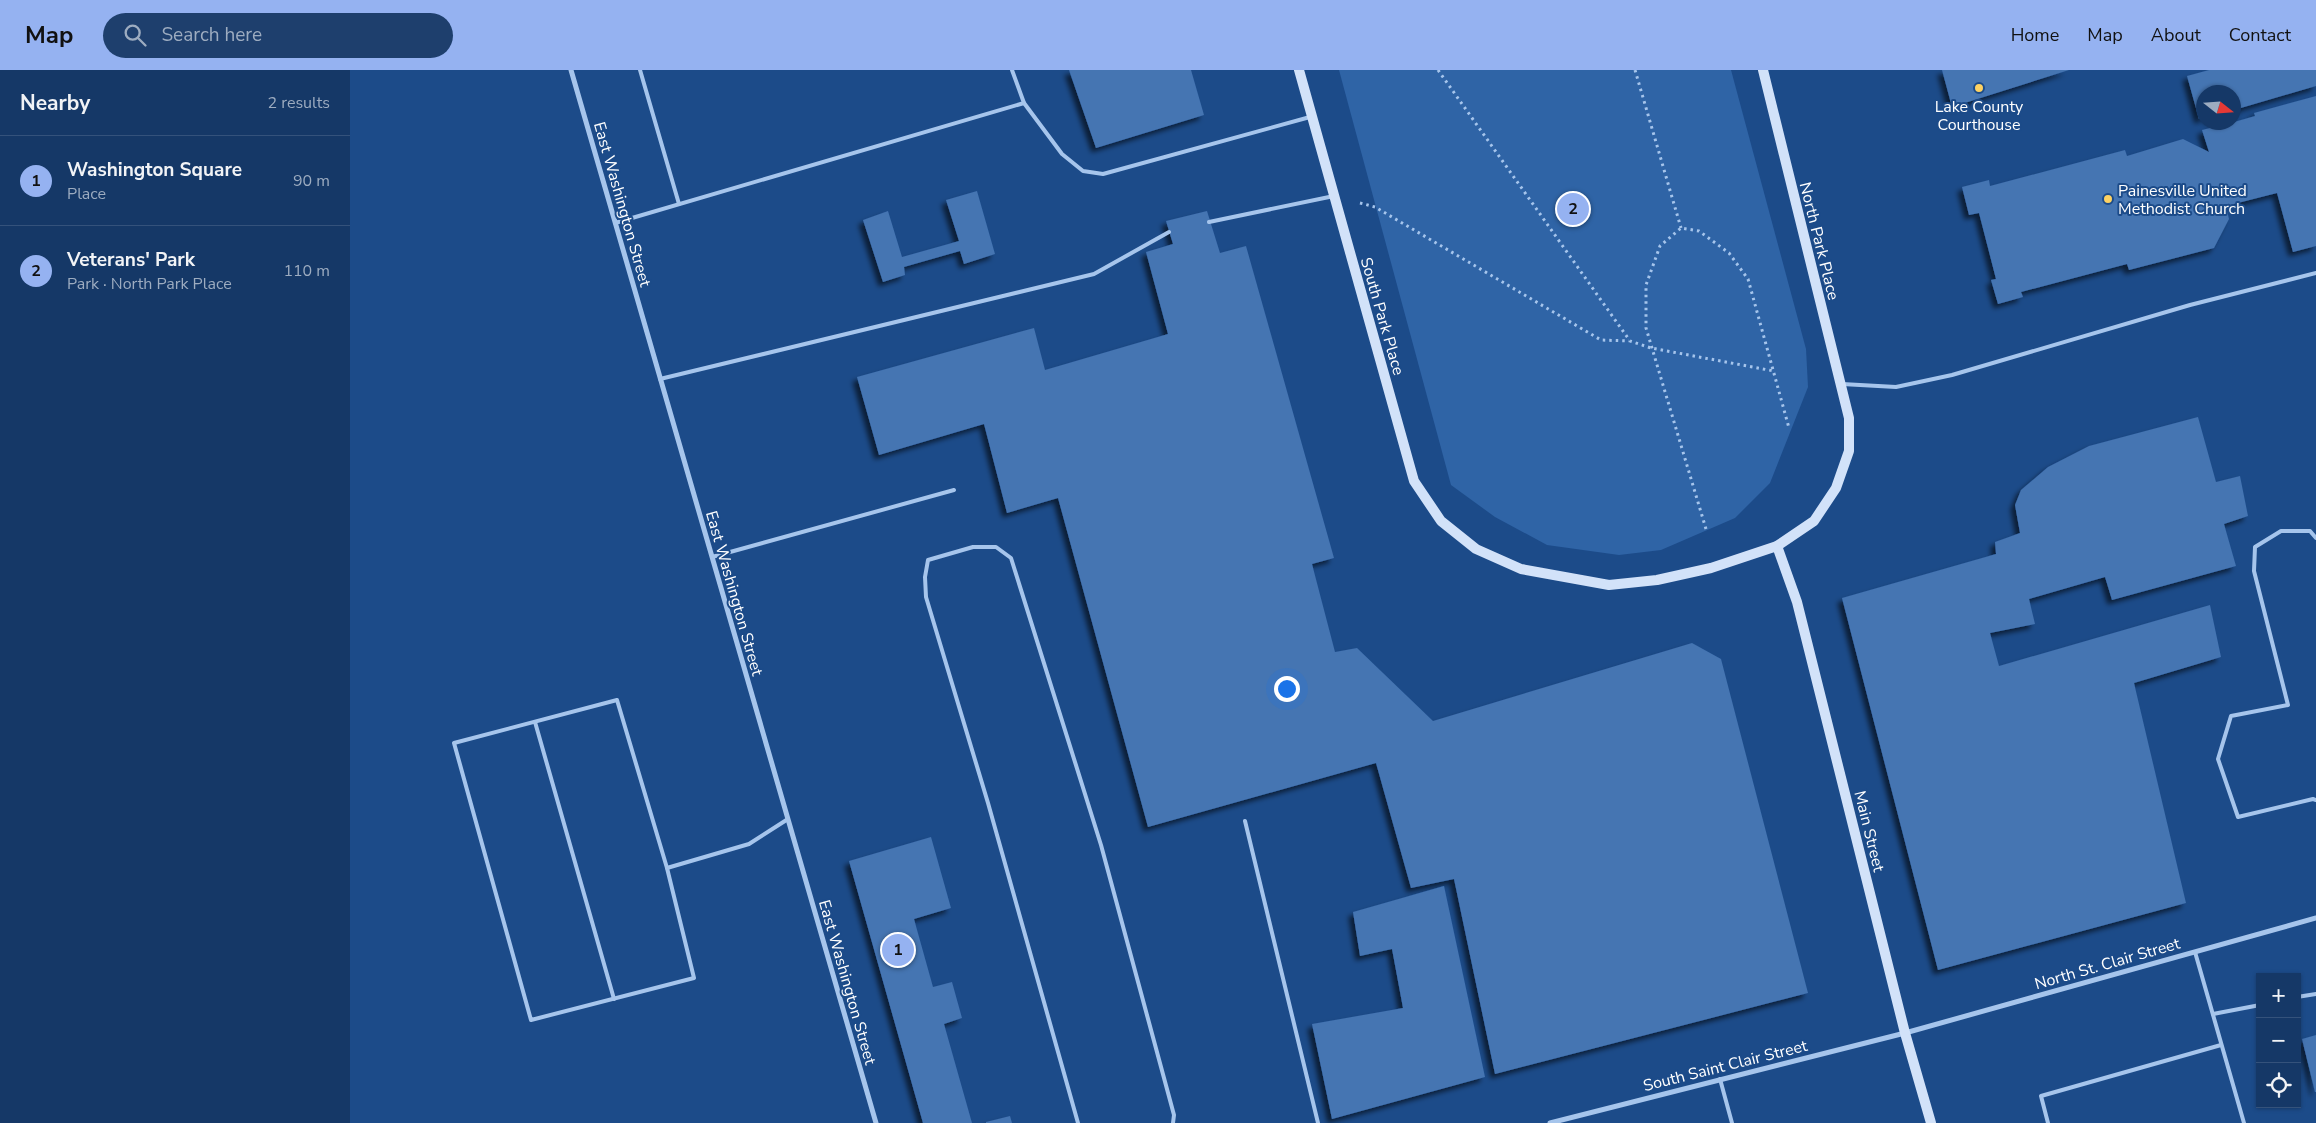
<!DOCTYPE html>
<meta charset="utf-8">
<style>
body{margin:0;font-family:"Nunito Sans",sans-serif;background:#1e3f6d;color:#f1f3f6}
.controls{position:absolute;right:15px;bottom:15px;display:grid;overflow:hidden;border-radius:0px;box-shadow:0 1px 4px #0004}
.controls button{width:45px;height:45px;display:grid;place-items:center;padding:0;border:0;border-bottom:1px solid #34527b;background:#153867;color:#f1f3f6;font:25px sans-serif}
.compass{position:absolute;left:1846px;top:15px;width:45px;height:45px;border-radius:50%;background:#153867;box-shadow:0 1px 4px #0004;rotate:107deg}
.you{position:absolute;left:936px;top:618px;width:18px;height:18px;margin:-12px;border:4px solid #fff;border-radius:50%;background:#1a73e8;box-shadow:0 0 0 8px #1a73e833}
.badge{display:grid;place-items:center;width:32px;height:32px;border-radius:50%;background:#95b2f1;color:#111;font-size:16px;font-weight:700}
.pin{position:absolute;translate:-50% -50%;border:2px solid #fff;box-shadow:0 1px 5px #0006}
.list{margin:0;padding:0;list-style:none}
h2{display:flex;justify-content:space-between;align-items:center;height:65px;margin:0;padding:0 20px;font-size:21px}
h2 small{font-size:16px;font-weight:400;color:#9dacc0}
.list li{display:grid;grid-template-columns:32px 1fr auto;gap:15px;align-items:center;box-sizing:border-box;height:90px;padding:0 20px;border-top:1px solid #34527b}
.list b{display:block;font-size:19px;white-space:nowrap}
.list p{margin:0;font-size:16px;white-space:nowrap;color:#9dacc0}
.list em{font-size:16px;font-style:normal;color:#9dacc0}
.icon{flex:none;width:28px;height:28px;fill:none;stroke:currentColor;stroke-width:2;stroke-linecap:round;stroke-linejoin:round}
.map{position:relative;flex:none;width:1966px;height:1053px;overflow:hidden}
header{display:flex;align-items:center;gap:30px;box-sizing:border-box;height:70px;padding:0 25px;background:#95b2f1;color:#111}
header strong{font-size:24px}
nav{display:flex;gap:28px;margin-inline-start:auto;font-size:18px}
.search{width:350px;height:45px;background:#1e3f6d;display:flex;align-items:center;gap:12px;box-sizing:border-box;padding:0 18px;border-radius:28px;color:#9dacc0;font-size:19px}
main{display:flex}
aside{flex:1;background:#153867}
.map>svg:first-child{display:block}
.green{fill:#2f64a6}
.building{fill:#4474b2;filter:url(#shadow)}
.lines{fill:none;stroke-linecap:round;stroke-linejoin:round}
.path{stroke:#a6c5ec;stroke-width:3;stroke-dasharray:2.5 4;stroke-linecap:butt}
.lane{stroke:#a6c5ec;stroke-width:4}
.street{stroke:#a6c5ec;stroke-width:5}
.secondary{stroke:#d2e2f9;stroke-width:10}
.poi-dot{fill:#fcd163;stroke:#1c4b89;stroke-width:2}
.labels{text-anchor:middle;stroke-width:4;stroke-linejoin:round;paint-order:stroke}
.poi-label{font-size:16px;fill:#fff;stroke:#1c4b89}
.street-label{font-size:16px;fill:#fff;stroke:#1c4b89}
</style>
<header>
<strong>Map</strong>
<div class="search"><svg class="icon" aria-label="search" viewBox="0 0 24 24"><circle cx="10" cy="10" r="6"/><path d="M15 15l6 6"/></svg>Search here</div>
<nav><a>Home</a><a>Map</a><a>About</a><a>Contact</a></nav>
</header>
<main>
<aside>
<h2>Nearby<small>2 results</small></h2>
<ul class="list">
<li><span class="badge">1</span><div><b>Washington Square</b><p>Place</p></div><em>90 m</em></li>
<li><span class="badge">2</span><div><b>Veterans' Park</b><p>Park · North Park Place</p></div><em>110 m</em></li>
</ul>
</aside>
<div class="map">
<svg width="1966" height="1053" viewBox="0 0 1966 1053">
<defs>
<filter id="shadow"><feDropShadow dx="-4.5" dy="4.5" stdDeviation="2.5" flood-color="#0009"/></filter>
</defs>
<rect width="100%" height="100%" fill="#1c4b89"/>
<!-- green -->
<polygon class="green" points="989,0 1381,0 1456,279 1458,317 1420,413 1385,448 1311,480 1269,485 1197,475 1145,447 1101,415"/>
<!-- building -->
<g class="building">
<polygon points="719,0 841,0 854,45 746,78"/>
<polygon points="1592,0 1719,0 1602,37"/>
<polygon points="1859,0 1966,0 1966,16 1884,40 1884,22 1854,22 1854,48 1849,49 1837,6"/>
<polygon points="1966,26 1966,176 1943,182 1927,123 1876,136 1879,149 1864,178 1779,200 1777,194 1671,222 1673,227 1648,234 1641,210 1646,209 1629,143 1619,145 1612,117 1639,110 1640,116 1775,80 1777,86 1833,69 1859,82 1852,60 1884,52 1905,46 1904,43"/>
<polygon points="627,121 645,184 614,194 610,181 554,197 555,205 533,212 513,150 538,141 552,187 609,171 596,130"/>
<polygon points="857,141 870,183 896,176 984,488 962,494 985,582 1007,578 1083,651 1342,573 1371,589 1458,923 1145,1004 1104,809 1061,818 1026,693 798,757 708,428 657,443 634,354 529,385 507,307 684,258 695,300 818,264 796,182 823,174 816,151"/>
<polygon points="1848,347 1866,412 1890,406 1898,446 1874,454 1886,496 1762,530 1755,507 1679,529 1685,554 1640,563 1649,596 1860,535 1871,587 1784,613 1836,833 1588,900 1492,528 1646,484 1645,472 1670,463 1665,435 1671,420 1698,397 1739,376"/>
<polygon points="581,767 601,838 564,849 583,917 602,912 612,948 594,954 622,1053 573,1053 499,791"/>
<polygon points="1094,816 1135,1007 982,1049 962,954 1053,938 1042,879 1010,886 1003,842"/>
<polygon points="1966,965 1966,1022 1965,1022 1952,969"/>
<polygon points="660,1046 662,1053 636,1053 636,1052"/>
</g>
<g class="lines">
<!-- path -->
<g class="path">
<polyline points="1088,0 1280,271 1301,278 1424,301"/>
<polyline points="1285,0 1331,158"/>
<polyline points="1010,133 1025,137 1251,270 1279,271"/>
<polyline points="1356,459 1296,258 1296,215 1310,176 1331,158 1349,161 1379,183 1398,209 1439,358"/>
</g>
<!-- lane -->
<g class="lane">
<polyline points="290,0 329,134"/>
<polyline points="674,33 712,84 733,101 753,104 960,47"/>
<polyline points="859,152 984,126"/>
<polyline points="265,153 674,33 662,0"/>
<polyline points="310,309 744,204 819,162"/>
<polyline points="1492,314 1546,317 1602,305 1840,235 1966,203"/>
<polyline points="1966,468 1960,461 1931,461 1905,477 1904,501 1938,635 1881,646 1868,689 1888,747 1963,729 1966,730"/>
<polyline points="362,487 604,420"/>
<polygon points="267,630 317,798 344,908 181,950 104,673"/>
<polyline points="185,652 264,929"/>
<polyline points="895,751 968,1053"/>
<polyline points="317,798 399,774 438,749"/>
<polyline points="1845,882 1894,1053"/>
<polyline points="1947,927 1966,924"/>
<polyline points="1863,944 1910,935"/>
<polyline points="1370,1009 1382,1053"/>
<polyline points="728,1053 638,733 576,527 575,507 578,490 623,477 646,477 661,488 751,775 824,1045 823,1053"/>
<polyline points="1698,1053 1691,1026 1871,975"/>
</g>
<!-- street -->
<g class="street">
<polyline points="221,0 526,1053"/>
<polyline points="1200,1053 1555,963 1966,848"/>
</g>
<!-- secondary -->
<g class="secondary">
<polyline points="949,0 1064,411 1091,451 1126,479 1171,499 1259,515 1307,510 1361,498 1427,476 1464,451 1486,418 1499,381 1499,348 1413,0"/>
<polyline points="1427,476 1447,532 1555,963 1581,1053"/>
</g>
</g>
<!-- markers -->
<g class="poi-dot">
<circle cx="1629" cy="18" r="5"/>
<circle cx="1758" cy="129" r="5"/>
</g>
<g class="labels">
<!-- poi labels -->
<g class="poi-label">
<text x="1629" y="42">Lake County<tspan x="1629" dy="18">Courthouse</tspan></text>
<text x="1768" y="126" text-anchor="start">Painesville United<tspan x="1768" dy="18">Methodist Church</tspan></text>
</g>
<!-- street labels -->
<g class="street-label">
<text transform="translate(273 134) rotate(74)" y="6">East Washington Street</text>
<text transform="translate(1470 171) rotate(76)" y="6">North Park Place</text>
<text transform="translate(1033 246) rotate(74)" y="6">South Park Place</text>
<text transform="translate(385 523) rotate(74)" y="6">East Washington Street</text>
<text transform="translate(1520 761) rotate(76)" y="6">Main Street</text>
<text transform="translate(1757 893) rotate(-16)" y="6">North St. Clair Street</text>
<text transform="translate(498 912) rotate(74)" y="6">East Washington Street</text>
<text transform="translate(1375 995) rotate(-14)" y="6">South Saint Clair Street</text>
</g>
</g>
</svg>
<div class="controls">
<button>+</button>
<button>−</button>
<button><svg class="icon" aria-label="locate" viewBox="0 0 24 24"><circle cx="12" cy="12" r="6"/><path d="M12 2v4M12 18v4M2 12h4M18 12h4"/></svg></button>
</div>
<svg class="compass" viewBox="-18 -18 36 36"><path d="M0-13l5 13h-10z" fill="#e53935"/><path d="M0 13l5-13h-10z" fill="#9dacc0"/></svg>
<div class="you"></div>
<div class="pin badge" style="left:548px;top:880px">1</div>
<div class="pin badge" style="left:1223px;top:139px">2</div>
</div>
</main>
